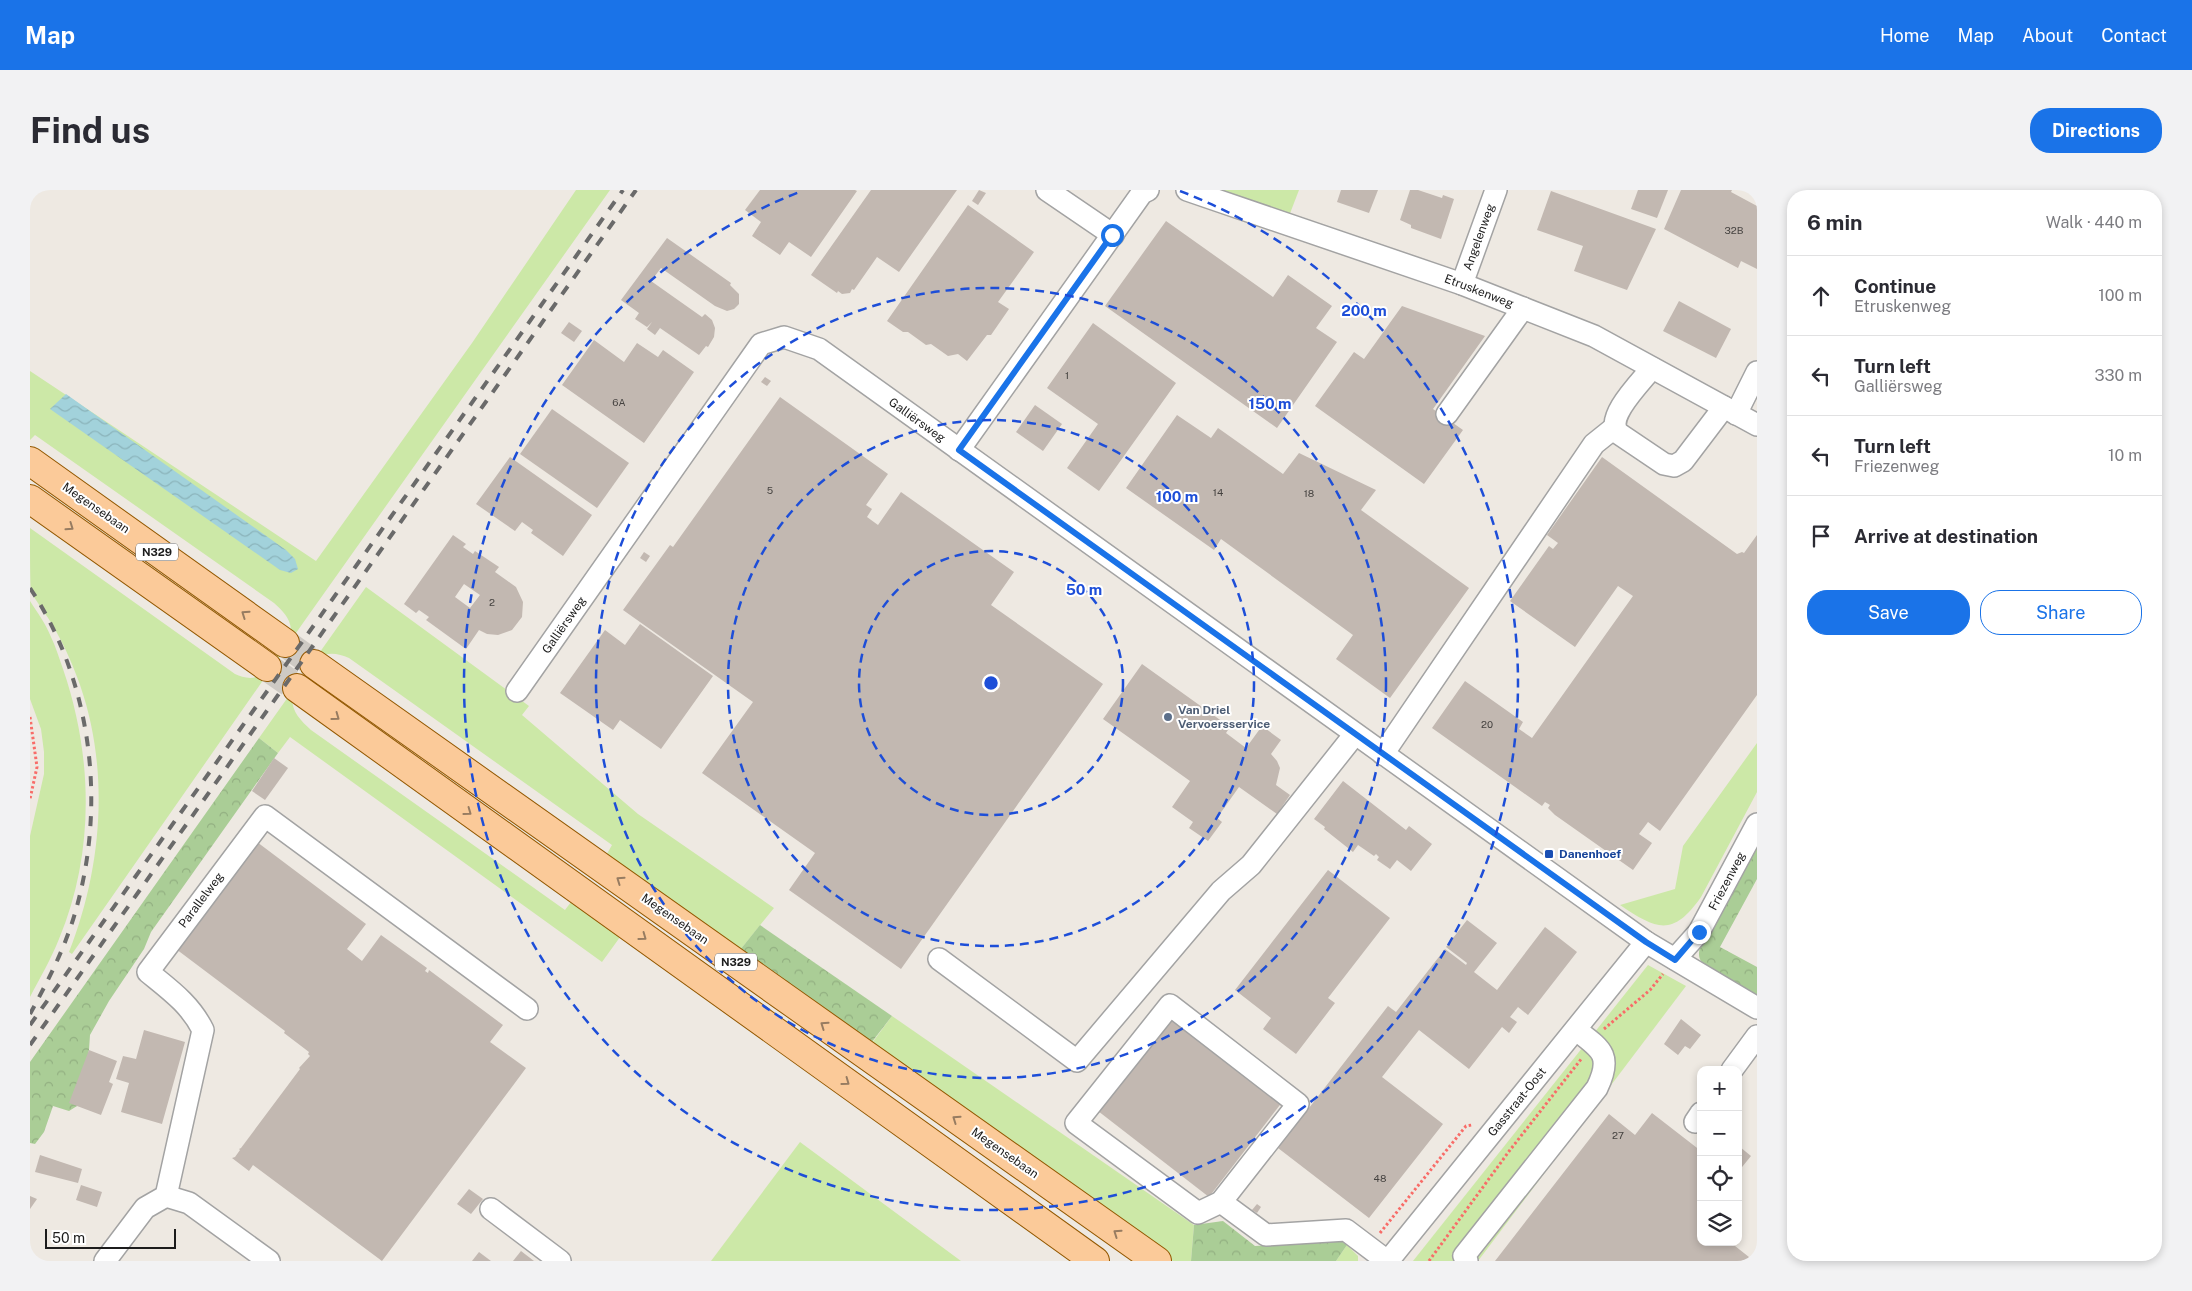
<!DOCTYPE html>
<meta charset="utf-8">
<style>
body{margin:0;font-family:"Public Sans",sans-serif;background:#f2f2f3;color:#2b2b33}
.controls{position:absolute;right:15px;bottom:15px;display:grid;overflow:hidden;border-radius:10px;box-shadow:0 2px 8px #0003}
.controls button{width:45px;height:45px;display:grid;place-items:center;padding:0;border:0;border-bottom:1px solid #e1e1e2;background:#fff;color:#2b2b33;font:25px sans-serif}
.scale{position:absolute;left:15px;bottom:12px;width:131px;box-sizing:border-box;padding-left:5px;border:2px solid #1c1c1c;border-top:0;font-size:14px;line-height:18px;white-space:nowrap;color:#1c1c1c;-webkit-text-stroke:4px #fff;paint-order:stroke}
.stop{position:absolute;width:15px;height:15px;margin:-11px;border:4px solid #1a73e8;border-radius:50%;background:#fff}
.stop.end{background:#1a73e8;border-color:#fff;box-shadow:0 1px 5px #0008}
.list{margin:0;padding:0;list-style:none}
h2{display:flex;justify-content:space-between;align-items:center;height:65px;margin:0;padding:0 20px;font-size:21px}
h2 small{font-size:16px;font-weight:400;color:#7c7c81}
.list li{display:grid;grid-template-columns:32px 1fr auto;gap:15px;align-items:center;box-sizing:border-box;height:80px;padding:0 20px;border-top:1px solid #e1e1e2}
.list b{display:block;font-size:19px;white-space:nowrap}
.list p{margin:0;font-size:16px;white-space:nowrap;color:#7c7c81}
.list em{font-size:16px;font-style:normal;color:#7c7c81}
.actions{display:flex;gap:10px;padding:15px 20px}
.actions a{flex:1;padding:11px 0;border:1px solid #1a73e8;border-radius:20px;text-align:center;font-size:18px;color:#1a73e8}
.actions .main{background:#1a73e8;color:#fff}
.icon{flex:none;width:28px;height:28px;fill:none;stroke:currentColor;stroke-width:2;stroke-linecap:round;stroke-linejoin:round}
.map{position:relative;flex:none;width:1727px;height:1071px;overflow:hidden;border-radius:20px}
header{display:flex;align-items:center;gap:30px;box-sizing:border-box;height:70px;padding:0 25px;background:#1a73e8;color:#fff}
header strong{font-size:24px}
nav{display:flex;gap:28px;margin-inline-start:auto;font-size:18px}
.intro{display:flex;align-items:center;justify-content:space-between;box-sizing:border-box;height:120px;padding:0 30px}
h1{margin:0;font-size:35px}
.button{padding:12px 22px;border-radius:20px;background:#1a73e8;color:#fff;font-size:18px;font-weight:700}
main{display:flex;gap:30px;padding:0 30px}
aside{flex:1;background:#fff;border-radius:20px;box-shadow:0 2px 8px #0003}
.map>svg:first-child{display:block}
.grass{fill:#cce8a7}
.forest{fill:url(#forest-crowns)}
.water{fill:url(#water-waves)}
.building{fill:#c2b8b1;fill-rule:evenodd}
.lines{fill:none;stroke-linecap:round;stroke-linejoin:round}
.major-tunnel{stroke:#cecac4;stroke-width:28;stroke-dasharray:28 14;stroke-linecap:butt}
.minor-casing{stroke:#a3a3a3;stroke-width:24}
.major-casing{stroke:#935801;stroke-width:30}
.path{stroke:#f86c68;stroke-width:3;stroke-dasharray:2.5 2.5;stroke-linecap:butt}
.minor{stroke:#fff;stroke-width:21}
.major{stroke:#fbca99;stroke-width:28}
.rail{stroke:#6a6a6a;stroke-width:4;stroke-dasharray:10 10;stroke-linecap:butt}
.oneway{stroke:#977c61}
.route{stroke:#1a73e8;stroke-width:6}
.ring{fill:none;stroke:#1d4ed8;stroke-width:2.5;stroke-dasharray:9 6}
.service-dot{fill:#5c6f8a;stroke:#fff;stroke-width:2}
.transit-dot{fill:#1a4fb4;stroke:#fff;stroke-width:2}
.labels{text-anchor:middle;stroke-width:4;stroke-linejoin:round;paint-order:stroke}
.number-label{font-size:10px;fill:#464341}
.shield{fill:#fff;stroke:#606060;stroke-width:1}
.shield-label{font-size:11px;font-weight:bold;fill:#1c1c1c}
.street-label{font-size:12px;fill:#1c1c1c;stroke:#fff}
.service-label{font-size:12px;font-weight:bold;fill:#4e5e75;stroke:#fff;text-anchor:start}
.transit-label{font-size:12px;font-weight:bold;fill:#164399;stroke:#fff;text-anchor:start}
.centre{fill:#1d4ed8;stroke:#fff;stroke-width:2.5}
.ring-label{font-size:15px;text-anchor:middle;font-weight:bold;fill:#1d4ed8;stroke:#fff;stroke-width:4;stroke-linejoin:round;paint-order:stroke}
</style>
<header>
<strong>Map</strong>
<nav><a>Home</a><a>Map</a><a>About</a><a>Contact</a></nav>
</header>
<div class="intro"><h1>Find us</h1><a class="button">Directions</a></div>
<main>
<div class="map">
<svg width="1727" height="1071" viewBox="0 0 1727 1071">
<defs>
<pattern id="forest-crowns" width="20" height="18" patternUnits="userSpaceOnUse" patternTransform="scale(1.25)"><rect width="20" height="18" fill="#aacd96"/><path d="M2 6a3 3 0 1 1 6 0M12 15a3 3 0 1 1 6 0" fill="none" stroke="#92af81"/></pattern>
<pattern id="water-waves" width="16" height="10" patternUnits="userSpaceOnUse" patternTransform="scale(1.25)"><rect width="16" height="10" fill="#a2d2db"/><path d="M0 5q4-4 8 0t8 0" fill="none" stroke="#8bb4bb"/></pattern>
</defs>
<rect width="100%" height="100%" fill="#eee9e2"/>
<!-- grass -->
<g class="grass">
<path d="M 546,0 L 580,0 L 273,433 L 42,764 L 39,762 C 72,678 80,581 50,495 C 44,478 36,459 27,443 C 20,429 9,416 1,402 C 0,395 0,349 0,338 L 205,484 C 212,487 221,490 228,486 C 235,483 261,447 261,439 C 260,428 252,420 244,413 L 5,245 L 0,250 L 0,181 L 286,371 L 442,153 Z"/>
<polygon points="1190,0 1269,0 1259,26"/>
<path d="M 336,397 L 499,516 L 492,525 L 608,624 L 744,718 L 706,765 L 574,669 L 582,655 L 319,468 C 309,464 298,461 289,468 L 262,508 C 262,522 271,531 281,540 L 535,720 L 541,712 L 593,743 L 572,772 L 260,547 L 248,563 L 229,548 Z"/>
<path d="M 0,411 C 7,422 16,434 21,447 C 26,457 29,468 33,479 C 63,566 65,663 29,749 C 21,769 10,788 0,807 L 0,646 L 14,584 L 14,562 L 11,539 L 0,509 Z"/>
<path d="M 1727,553 L 1727,602 L 1671,707 C 1643,747 1627,740 1590,715 L 1645,699 L 1653,656 Z"/>
<polygon points="1618,775 1656,796 1448,1071 1383,1071"/>
<polygon points="862,826 1164,1035 1161,1071 1143,1071 839,857"/>
<polygon points="770,952 931,1071 681,1071"/>
<polygon points="1317,1055 1328,1066 1328,1071 1306,1071"/>
</g>
<!-- forest -->
<g class="forest">
<polygon points="229,548 248,563 121,742 114,759 79,811 60,845 59,860 47,916 39,921 23,916 14,942 5,954 0,953 0,872"/>
<path d="M 1727,650 L 1727,689 L 1690,757 L 1727,777 L 1727,806 C 1713,798 1679,784 1671,771 C 1668,766 1669,762 1670,756 Z"/>
<polygon points="730,735 862,826 838,857 706,765"/>
<polygon points="1193,1031 1225,1056 1311,1051 1317,1055 1306,1071 1161,1071 1164,1035"/>
</g>
<!-- water -->
<polygon class="water" points="36,204 256,360 265,369 268,379 261,383 250,380 20,219"/>
<!-- building -->
<g class="building">
<polygon points="730,0 825,0 827,1 781,67 759,52 750,65 722,46 731,32 715,20"/>
<polygon points="841,0 927,0 869,82 847,67 824,100 822,99 820,103 812,104 808,101 807,103 781,85"/>
<polygon points="949,0 956,3 948,15 942,11"/>
<polygon points="1311,0 1348,0 1339,23 1307,12"/>
<polygon points="1380,0 1388,0 1412,8 1413,5 1424,9 1411,49 1381,38 1381,35 1370,30"/>
<polygon points="1608,0 1638,0 1627,28 1601,19"/>
<polygon points="1651,0 1702,0 1701,2 1727,16 1727,79 1711,71 1708,78 1634,39"/>
<polygon points="1521,1 1626,39 1597,100 1544,81 1553,56 1507,40"/>
<polygon points="938,15 1004,62 968,112 979,119 961,145 957,145 937,171 928,164 918,166 901,154 896,155 878,142 873,142 857,131"/>
<polygon points="1136,31 1243,107 1258,85 1302,116 1286,138 1307,152 1247,238 1075,116"/>
<polygon points="637,48 701,93 700,95 709,104 709,114 704,119 697,121 685,116 631,78 621,91 672,127 675,124 682,130 685,138 684,147 678,157 676,156 669,165 630,138 625,145 617,139 622,132 617,137 605,129 609,123 591,110"/>
<polygon points="1649,111 1701,139 1686,168 1633,141"/>
<polygon points="1372,116 1455,146 1403,219 1433,240 1394,294 1285,216 1324,162 1334,169"/>
<polygon points="539,132 552,141 544,152 531,143"/>
<polygon points="1063,133 1146,193 1069,301 1037,278 1068,234 1017,198"/>
<polygon points="564,150 594,172 607,153 628,167 633,160 664,182 614,253 532,195"/>
<polygon points="735,187 741,191 737,196 731,192"/>
<polygon points="750,207 858,284 836,315 842,319 837,327 848,335 871,302 984,382 961,415 1073,494 871,779 759,700 785,663 672,583 723,512 593,420 640,355 643,357"/>
<polygon points="1005,215 1032,234 1013,261 986,242"/>
<polygon points="522,219 599,273 567,318 490,264"/>
<polygon points="1147,225 1181,248 1188,238 1253,284 1269,263 1346,300 1331,320 1439,398 1360,508 1306,469 1323,445 1191,349 1184,360 1096,298"/>
<polygon points="480,267 562,325 533,366 501,343 503,340 492,332 485,341 446,314"/>
<polygon points="1572,267 1707,364 1712,362 1714,363 1727,345 1727,505 1630,641 1618,632 1609,644 1622,653 1603,680 1525,625 1518,618 1520,615 1515,612 1512,616 1402,538 1435,491 1493,532 1489,539 1502,548 1603,406 1588,396 1545,457 1480,411 1519,356 1523,359 1528,353 1517,345"/>
<path d="M 423,345 L 436,354 L 433,357 L 443,364 L 445,361 L 469,377 L 465,382 L 486,397 L 493,412 L 492,427 L 482,440 L 468,445 L 457,444 L 449,440 L 436,459 L 396,430 L 399,427 L 389,420 L 386,423 L 374,414 ZM 434,394 L 450,405 L 440,418 L 425,407 Z"/>
<polygon points="614,362 620,366 616,372 610,368"/>
<polygon points="610,434 683,486 631,559 590,530 583,540 530,503 575,440 595,455"/>
<polygon points="1112,474 1200,537 1196,543 1216,558 1232,536 1251,550 1241,564 1247,571 1250,578 1246,595 1260,605 1247,624 1209,597 1187,628 1192,632 1178,651 1159,638 1163,632 1142,617 1160,591 1073,529"/>
<polygon points="244,568 258,578 235,610 222,601"/>
<polygon points="1313,591 1376,640 1379,636 1402,654 1381,681 1367,670 1360,679 1347,670 1349,667 1346,664 1344,666 1328,655 1323,662 1294,639 1295,637 1284,629"/>
<polygon points="227,652 336,734 317,759 332,771 351,745 397,778 395,781 398,783 399,780 473,835 460,852 496,878 352,1071 223,975 219,981 202,968 205,967 210,960 209,959 211,958 270,879 269,878 280,866 278,864 279,862 254,843 255,841 146,759"/>
<polygon points="1298,680 1360,728 1298,808 1305,813 1266,864 1233,839 1241,828 1205,800"/>
<polygon points="1437,730 1467,753 1444,782 1467,800 1515,737 1547,762 1498,825 1488,817 1480,827 1487,832 1479,843 1472,837 1439,879 1389,840 1352,887 1413,934 1339,1028 1248,958 1358,816 1366,822 1415,759 1436,775 1437,773 1416,757"/>
<polygon points="1142,825 1253,911 1179,1007 1068,921"/>
<polygon points="1651,829 1671,845 1660,859 1655,856 1648,865 1634,854"/>
<polygon points="114,840 155,852 132,934 91,922 99,893 86,889 93,866 106,869"/>
<polygon points="59,860 87,871 79,892 83,894 71,925 39,913"/>
<polygon points="1622,923 1671,961 1671,1052 1700,1052 1724,1071 1465,1071 1579,924 1605,945"/>
<polygon points="1710,957 1721,966 1708,982 1708,960"/>
<polygon points="10,965 52,979 48,993 5,982"/>
<polygon points="51,995 72,1002 67,1017 46,1010"/>
<polygon points="439,999 453,1009 441,1024 427,1014"/>
<polygon points="0,1006 7,1009 0,1019"/>
<polygon points="1227,1014 1231,1017 1227,1023 1222,1020"/>
<polygon points="491,1061 504,1071 483,1071"/>
<polygon points="449,1062 461,1071 442,1071"/>
</g>
<g class="lines">
<!-- major-tunnel -->
<g class="major-tunnel">
<polyline points="255,453 284,474"/>
<polyline points="237,477 267,498"/>
</g>
<defs>
<g id="minor">
<polyline points="1017,0 1083,45"/>
<polyline points="1157,0 1432,94 1564,146 1727,235"/>
<polyline points="1432,94 1466,0"/>
<path d="M 1622,178 C 1611,192 1575,227 1588,243 L 1634,274 L 1644,276 L 1653,271 L 1694,217"/>
<polyline points="1417,224 1493,118"/>
<polyline points="1706,224 1727,182"/>
<polyline points="929,260 1112,3 1118,0"/>
<polyline points="487,501 731,154 754,147 789,159 1616,752 1727,818"/>
<polyline points="1353,564 1564,254 1584,238"/>
<polyline points="909,769 1047,871 1191,701 1221,675 1325,544"/>
<polyline points="1645,769 1669,742 1727,634"/>
<polygon points="1140,815 1268,914 1191,1012 1168,1023 1046,933"/>
<polyline points="1702,880 1727,846"/>
<polyline points="1665,932 1671,923"/>
<polyline points="136,1006 159,1013 239,1071"/>
<polyline points="1191,1012 1236,1045 1316,1040 1357,1071"/>
<polyline points="461,1019 530,1071"/>
<path d="M 75,1071 L 115,1018 L 136,1006 L 173,840 C 160,814 140,800 118,782 L 235,626 L 497,819"/>
<polyline points="1358,1071 1616,752"/>
<path d="M 1437,1071 L 1434,1066 L 1567,898 C 1583,865 1571,859 1546,840"/>
</g>
<g id="major">
<polyline points="0,271 255,453"/>
<polyline points="0,309 237,477"/>
<polyline points="284,474 1127,1071"/>
<polyline points="267,498 1065,1071"/>
</g>
</defs>
<!-- minor casing -->
<use href="#minor" class="minor-casing"/>
<!-- major casing -->
<use href="#major" class="major-casing"/>
<!-- path -->
<g class="path">
<polyline points="0,527 7,577 0,609"/>
<polyline points="1574,839 1620,800 1633,784"/>
<polyline points="1350,1043 1436,936 1442,935"/>
<polyline points="1399,1071 1480,960 1552,868"/>
</g>
<!-- minor -->
<use href="#minor" class="minor"/>
<!-- major -->
<use href="#major" class="major"/>
<!-- rail -->
<g class="rail">
<path d="M 0,398 C 61,490 76,610 47,716 C 37,754 19,789 0,824"/>
<polyline points="0,835 593,0"/>
<polyline points="0,855 606,0"/>
</g>
</g>
<!-- one-way arrows -->
<defs><path id="oneway-chevron" d="M-2-3.5L2.5 0L-2 3.5" fill="none" stroke-width="1.6" stroke-linecap="round" stroke-linejoin="round" transform="scale(1.25)"/></defs>
<g class="oneway">
<use href="#oneway-chevron" transform="translate(40 337) rotate(35)"/>
<use href="#oneway-chevron" transform="translate(215 424) rotate(-145)"/>
<use href="#oneway-chevron" transform="translate(306 527) rotate(36)"/>
<use href="#oneway-chevron" transform="translate(438 622) rotate(36)"/>
<use href="#oneway-chevron" transform="translate(590 690) rotate(-145)"/>
<use href="#oneway-chevron" transform="translate(613 747) rotate(36)"/>
<use href="#oneway-chevron" transform="translate(794 835) rotate(-145)"/>
<use href="#oneway-chevron" transform="translate(816 892) rotate(36)"/>
<use href="#oneway-chevron" transform="translate(926 929) rotate(-145)"/>
<use href="#oneway-chevron" transform="translate(1087 1043) rotate(-145)"/>
</g>
<g class="lines">
<!-- route -->
<polyline class="route" points="1082,45 929,260 1616,752 1645,770 1669,742"/>
</g>
<!-- distance rings -->
<g class="ring">
<circle cx="961" cy="493" r="132"/>
<circle cx="961" cy="493" r="263"/>
<circle cx="961" cy="493" r="395"/>
<path d="M1150 1A527 527 0 1 1 772 1"/>
</g>
<!-- markers -->
<circle class="service-dot" cx="1138" cy="527" r="5"/>
<rect class="transit-dot" x="1514" y="659" width="10" height="10" rx="2.5"/>
<g class="labels">
<!-- number labels -->
<g class="number-label">
<text x="1704" y="44">32B</text>
<text x="1037" y="189">1</text>
<text x="589" y="216">6A</text>
<text x="740" y="304">5</text>
<text x="1188" y="306">14</text>
<text x="1279" y="307">18</text>
<text x="462" y="416">2</text>
<text x="1457" y="538">20</text>
<text x="1588" y="949">27</text>
<text x="1350" y="992">48</text>
</g>
<!-- shield labels -->
<g class="shield">
<rect x="106" y="353.5" width="42" height="17" rx="4"/>
<rect x="685" y="763.5" width="42" height="17" rx="4"/>
</g>
<g class="shield-label">
<text x="127" y="366">N329</text>
<text x="706" y="776">N329</text>
</g>
<!-- street labels -->
<g class="street-label">
<text transform="translate(1449 47) rotate(-70)" y="4">Angelenweg</text>
<text transform="translate(1449 101) rotate(21)" y="4">Etruskenweg</text>
<text transform="translate(887 230) rotate(36)" y="4">Galliërsweg</text>
<text transform="translate(66 318) rotate(35)" y="4">Megensebaan</text>
<text transform="translate(534 435) rotate(-55)" y="4">Galliërsweg</text>
<text transform="translate(1697 691) rotate(-62)" y="4">Friezenweg</text>
<text transform="translate(171 710) rotate(-53)" y="4">Parallelweg</text>
<text transform="translate(645 729) rotate(35)" y="4">Megensebaan</text>
<text transform="translate(1487 912) rotate(-51)" y="4">Gasstraat-Oost</text>
<text transform="translate(975 963) rotate(35)" y="4">Megensebaan</text>
</g>
<!-- service labels -->
<g class="service-label">
<text x="1148" y="524">Van Driel<tspan x="1148" dy="14">Vervoersservice</tspan></text>
</g>
<!-- transit labels -->
<g class="transit-label">
<text x="1529" y="668">Danenhoef</text>
</g>
</g>
<circle cx="961" cy="493" r="8" class="centre"/>
<g class="ring-label">
<text x="1334" y="126">200 m</text>
<text x="1240" y="219">150 m</text>
<text x="1147" y="312">100 m</text>
<text x="1054" y="405">50 m</text>
</g>
</svg>
<div class="controls">
<button>+</button>
<button>−</button>
<button><svg class="icon" aria-label="locate" viewBox="0 0 24 24"><circle cx="12" cy="12" r="6"/><path d="M12 2v4M12 18v4M2 12h4M18 12h4"/></svg></button>
<button><svg class="icon" aria-label="layers" viewBox="0 0 24 24"><path d="M12 4l9 5-9 5-9-5zM3 14l9 5 9-5"/></svg></button>
</div>
<div class="scale">50 m</div>
<div class="stop" style="left:1082px;top:45px"></div>
<div class="stop end" style="left:1669px;top:742px"></div>
</div>
<aside>
<h2>6 min<small>Walk · 440 m</small></h2>
<ul class="list">
<li><svg class="icon" aria-label="ahead" viewBox="0 0 24 24"><path d="M12 20V5M6 11l6-6 6 6"/></svg><div><b>Continue</b><p>Etruskenweg</p></div><em>100 m</em></li>
<li><svg class="icon" aria-label="left" viewBox="0 0 24 24"><path d="M17 20v-9H6M10 6l-5 5 5 5"/></svg><div><b>Turn left</b><p>Galliërsweg</p></div><em>330 m</em></li>
<li><svg class="icon" aria-label="left" viewBox="0 0 24 24"><path d="M17 20v-9H6M10 6l-5 5 5 5"/></svg><div><b>Turn left</b><p>Friezenweg</p></div><em>10 m</em></li>
<li><svg class="icon" aria-label="arrive" viewBox="0 0 24 24"><path d="M6 21V4h12l-3 4 3 4H6"/></svg><div><b>Arrive at destination</b></div></li>
</ul>
<div class="actions"><a class="main">Save</a><a>Share</a></div>
</aside>
</main>
